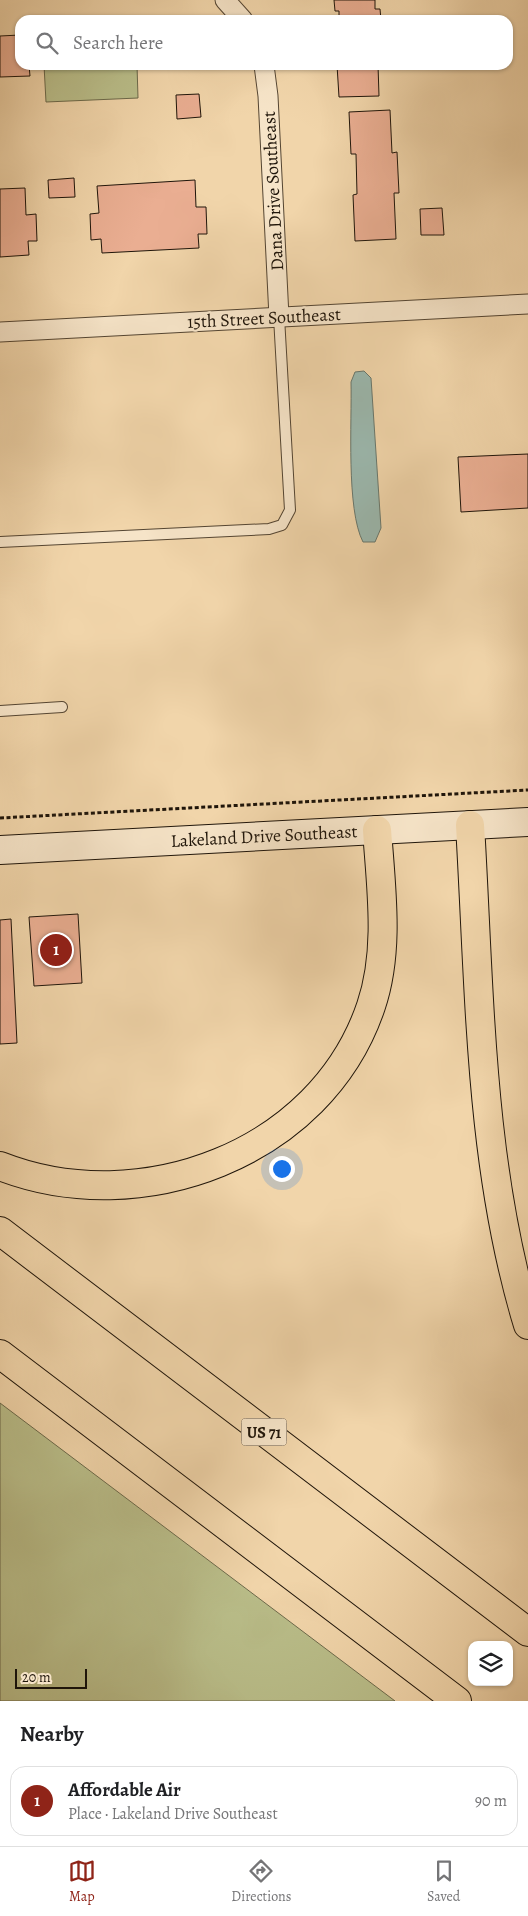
<!DOCTYPE html>
<meta charset="utf-8">
<style>
body{margin:0;font-family:Alegreya,serif;background:#f6f6f6;color:#202124}
.controls{position:absolute;right:15px;bottom:15px;display:grid;overflow:hidden;border-radius:10px;box-shadow:0 1px 4px #0004}
.controls button{width:45px;height:45px;display:grid;place-items:center;padding:0;border:0;border-bottom:1px solid #e0e0e0;background:#fff;color:#202124;font:25px sans-serif}
.scale{position:absolute;left:15px;bottom:12px;width:72px;box-sizing:border-box;padding-left:5px;border:2px solid #1f150a;border-top:0;font-size:14px;line-height:18px;white-space:nowrap;color:#1f150a;-webkit-text-stroke:4px #f6e4c8;paint-order:stroke}
.you{position:absolute;left:281px;top:1168px;width:18px;height:18px;margin:-12px;border:4px solid #fff;border-radius:50%;background:#1a73e8;box-shadow:0 0 0 8px #1a73e833}
.badge{display:grid;place-items:center;width:32px;height:32px;border-radius:50%;background:#8f2418;color:#fff;font-size:16px;font-weight:700}
.pin{position:absolute;translate:-50% -50%;border:2px solid #fff;box-shadow:0 1px 5px #0006}
.list{margin:0;padding:0;list-style:none}
h2{display:flex;justify-content:space-between;align-items:center;height:65px;margin:0;padding:0 20px;font-size:21px}
h2 small{font-size:16px;font-weight:400;color:#757577}
.list li{display:grid;grid-template-columns:32px 1fr auto;gap:15px;align-items:center;box-sizing:border-box;height:70px;margin:0 10px 10px;padding:0 10px;border:1px solid #e0e0e0;border-radius:15px}
.list b{display:block;font-size:19px;white-space:nowrap}
.list p{margin:0;font-size:16px;white-space:nowrap;color:#757577}
.list em{font-size:16px;font-style:normal;color:#757577}
.icon{flex:none;width:28px;height:28px;fill:none;stroke:currentColor;stroke-width:2;stroke-linecap:round;stroke-linejoin:round}
.map{position:relative;flex:none;width:528px;height:1701px;overflow:hidden}
.search{position:absolute;background:#fff;box-shadow:0 1px 4px #0004;left:15px;right:15px;top:15px;height:55px;display:flex;align-items:center;gap:12px;box-sizing:border-box;padding:0 18px;border-radius:15px;color:#757577;font-size:19px}
.sheet{height:145px;background:#fff}
nav{display:flex;justify-content:space-around;align-items:center;box-sizing:border-box;height:70px;border-top:1px solid #e0e0e0;background:#fff;font-size:14px;color:#757577}
nav a{display:grid;justify-items:center;gap:2px}
nav .on{color:#8f2418}
.map>svg:first-child{display:block}
.green{fill:#b9bd89;stroke:#6c694a}
.water{fill:#9bb8ae;stroke:#69776c}
.building{fill:#eaae92;stroke:#1f150a}
.lines{fill:none;stroke-linecap:round;stroke-linejoin:round}
.lane-casing{stroke:#544532;stroke-width:12}
.street-casing{stroke:#544532;stroke-width:21}
.secondary-casing{stroke:#1f150a;stroke-width:30}
.highway-casing{stroke:#1f150a;stroke-width:30}
.path{stroke:#1f150a;stroke-width:3;stroke-dasharray:4 2.5;stroke-linecap:butt}
.lane{stroke:#f6e4c8;stroke-width:10}
.street{stroke:#f6e4c8;stroke-width:19}
.secondary{stroke:#f6e4c8;stroke-width:28}
.highway{stroke:#f1d5aa;stroke-width:28}
.labels{text-anchor:middle;stroke-width:4.5;stroke-linejoin:round;paint-order:stroke}
.shield{fill:#f6e4c8;stroke:#605343;stroke-width:1}
.shield-label{font-size:16px;font-weight:bold;fill:#1f150a}
.street-label{font-size:18px;fill:#1f150a;stroke:#f6e4c8}
</style>
<div class="map">
<svg width="528" height="1701" viewBox="0 0 528 1701">
<rect width="100%" height="100%" fill="#f1d5aa"/>
<filter id="stains"><feTurbulence type="fractalNoise" baseFrequency=".004" numOctaves="4"/><feColorMatrix values="0 0 0 0 .2 0 0 0 0 .09 0 0 0 0 .02 0 0 0 .5 -.17"/></filter>
<radialGradient id="worn" r=".72"><stop offset=".6" stop-color="#630" stop-opacity="0"/><stop offset="1" stop-color="#630" stop-opacity=".3"/></radialGradient>
<!-- green -->
<g class="green">
<polygon points="44,65 137,65 138,98 46,102"/>
<polygon points="0,1403 395,1701 0,1701"/>
</g>
<!-- water -->
<path class="water" d="M 364,371 L 371,378 L 381,528 L 375,542 L 363,542 C 346,509 352,421 351,382 L 355,372 Z"/>
<!-- building -->
<g class="building">
<polygon points="334,0 375,0 375,9 380,9 381,20 339,20 339,11 335,11"/>
<polygon points="20,35 20,65 29,65 30,76 0,77 0,36"/>
<polygon points="337,65 378,65 379,96 339,97"/>
<polygon points="199,94 201,117 177,119 176,95"/>
<polygon points="390,110 392,153 397,152 399,193 394,193 396,239 355,241 353,195 357,194 356,154 351,154 349,112"/>
<polygon points="74,178 75,197 49,198 48,180"/>
<polygon points="195,180 196,207 206,207 207,234 198,234 199,248 102,253 101,239 91,240 90,214 99,213 97,186"/>
<polygon points="25,188 26,215 36,214 37,241 28,241 29,255 0,257 0,189"/>
<polygon points="442,208 444,235 421,235 420,209"/>
<polygon points="528,454 528,508 461,512 458,457"/>
<polygon points="78,914 82,983 34,986 29,917"/>
<polygon points="11,919 17,1043 0,1044 0,920"/>
</g>
<g class="lines">
<defs>
<g id="lane">
<polyline points="0,542 269,529 282,525 290,510 279,317"/>
<polyline points="0,711 62,707"/>
</g>
<g id="street">
<polyline points="225,0 243,20"/>
<polyline points="264,65 268,96 279,317"/>
<polyline points="0,332 528,304"/>
</g>
<polyline id="secondary" points="0,850 528,822"/>
<g id="highway">
<path d="M 470,825 C 480,992 479,1164 528,1325"/>
<path d="M 0,1166 C 140,1221 321,1155 371,1006 C 390,950 381,888 377,830"/>
<polyline points="0,1231 528,1632"/>
<polyline points="0,1354 457,1701"/>
</g>
</defs>
<!-- lane casing -->
<use href="#lane" class="lane-casing"/>
<!-- street casing -->
<use href="#street" class="street-casing"/>
<!-- secondary casing -->
<use href="#secondary" class="secondary-casing"/>
<!-- highway casing -->
<use href="#highway" class="highway-casing"/>
<!-- path -->
<polyline class="path" points="0,818 528,790"/>
<!-- lane -->
<use href="#lane" class="lane"/>
<!-- street -->
<use href="#street" class="street"/>
<!-- secondary -->
<use href="#secondary" class="secondary"/>
<!-- highway -->
<use href="#highway" class="highway"/>
</g>
<g class="labels">
<!-- shield labels -->
<rect class="shield" x="241.5" y="1418.5" width="45" height="27" rx="4"/>
<g class="shield-label">
<text x="264" y="1438">US 71</text>
</g>
<!-- street labels -->
<g class="street-label">
<text transform="translate(273 191) rotate(-93)" y="6">Dana Drive Southeast</text>
<text transform="translate(264 318) rotate(-3)" y="6">15th Street Southeast</text>
<text transform="translate(264 836) rotate(-3)" y="6">Lakeland Drive Southeast</text>
</g>
</g>
<rect width="100%" height="100%" filter="url(#stains)"/>
<rect width="100%" height="100%" fill="url(#worn)"/>
</svg>
<div class="controls">
<button><svg class="icon" aria-label="layers" viewBox="0 0 24 24"><path d="M12 4l9 5-9 5-9-5zM3 14l9 5 9-5"/></svg></button>
</div>
<div class="scale">20 m</div>
<div class="you"></div>
<div class="pin badge" style="left:56px;top:950px">1</div>
<div class="search"><svg class="icon" aria-label="search" viewBox="0 0 24 24"><circle cx="10" cy="10" r="6"/><path d="M15 15l6 6"/></svg>Search here</div>
</div>
<section class="sheet">
<h2>Nearby<small></small></h2>
<ul class="list">
<li><span class="badge">1</span><div><b>Affordable Air</b><p>Place · Lakeland Drive Southeast</p></div><em>90 m</em></li>
</ul>
</section>
<nav>
<a class="on"><svg class="icon" aria-label="map" viewBox="0 0 24 24"><path d="M3 6l6-2 6 2 6-2v14l-6 2-6-2-6 2zM9 4v14M15 6v14"/></svg>Map</a>
<a><svg class="icon" aria-label="directions" viewBox="0 0 24 24"><path d="M12 3l9 9-9 9-9-9zM9 14v-3h6M13 9l2 2-2 2"/></svg>Directions</a>
<a><svg class="icon" aria-label="saved" viewBox="0 0 24 24"><path d="M7 4h10v16l-5-4-5 4z"/></svg>Saved</a>
</nav>
